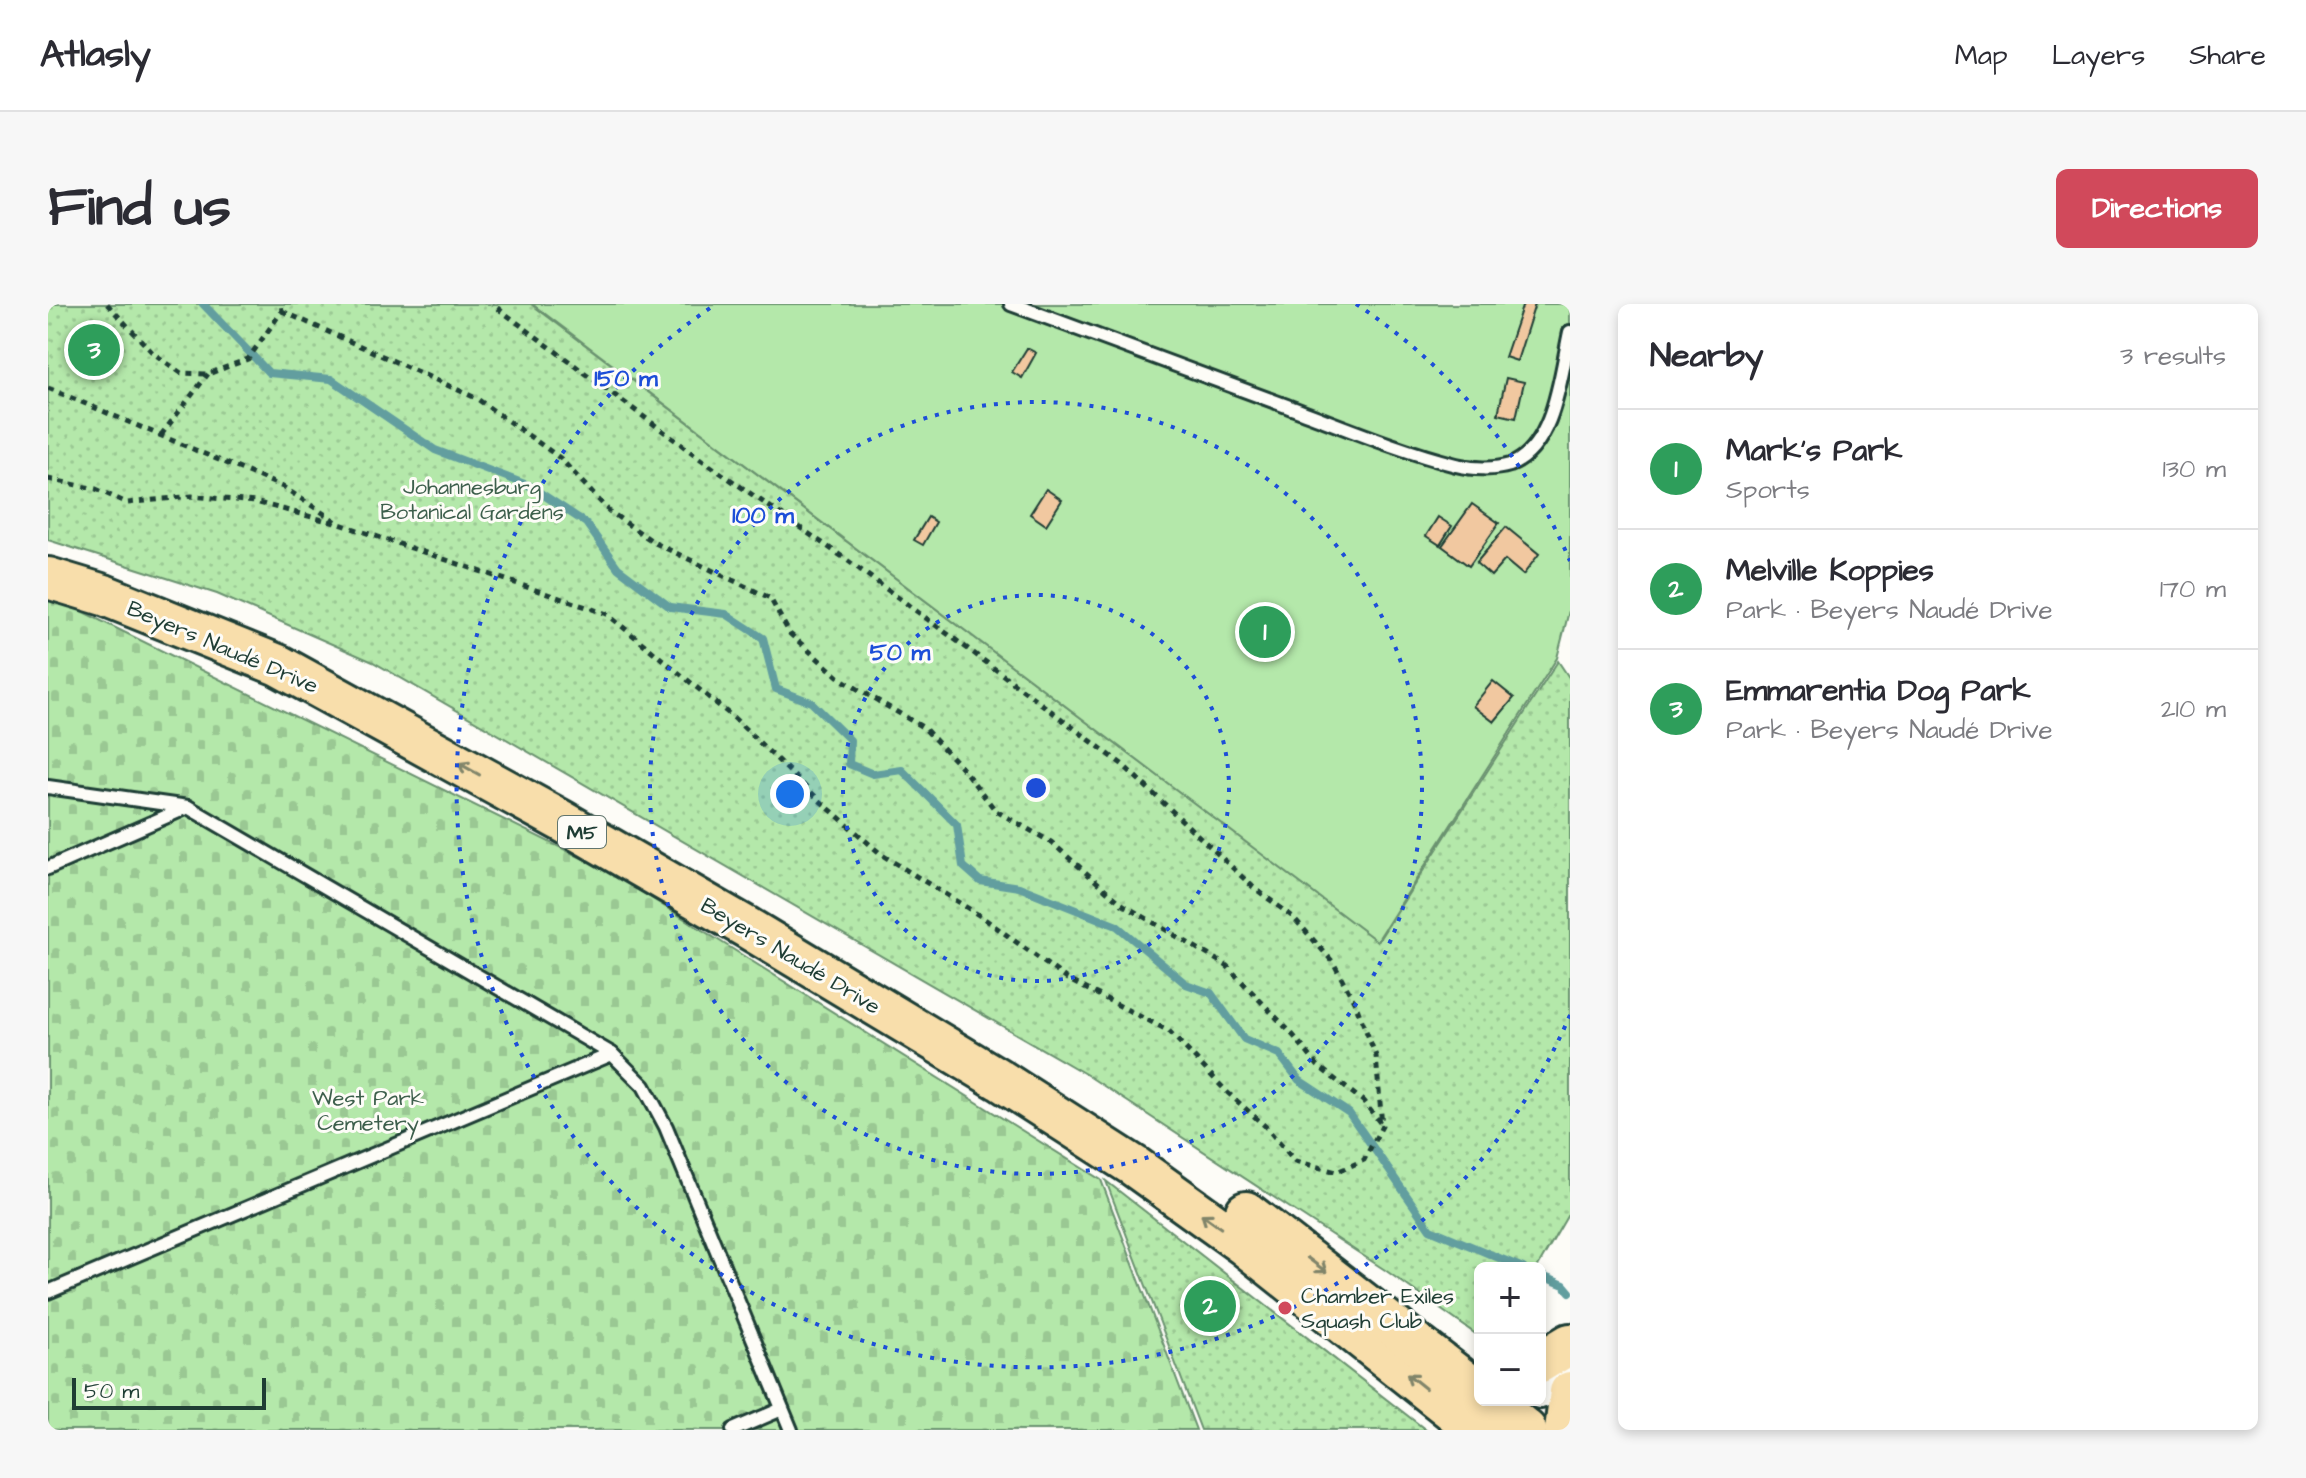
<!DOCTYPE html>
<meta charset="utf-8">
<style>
body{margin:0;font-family:"Architects Daughter",sans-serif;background:#f7f7f7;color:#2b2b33}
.controls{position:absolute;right:24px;bottom:24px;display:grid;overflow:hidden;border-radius:12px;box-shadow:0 4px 12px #0003}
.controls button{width:72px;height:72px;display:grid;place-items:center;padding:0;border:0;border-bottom:2px solid #e1e1e2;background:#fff;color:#2b2b33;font:40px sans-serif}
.scale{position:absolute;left:24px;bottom:20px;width:194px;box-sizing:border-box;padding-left:8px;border:4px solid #1f3d34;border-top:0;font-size:22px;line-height:28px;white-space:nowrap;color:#1f3d34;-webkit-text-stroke:6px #fdfcf7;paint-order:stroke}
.you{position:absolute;left:742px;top:490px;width:28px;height:28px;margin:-20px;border:6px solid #fff;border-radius:50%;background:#1a73e8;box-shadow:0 0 0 12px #1a73e833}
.badge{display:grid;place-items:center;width:52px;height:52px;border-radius:50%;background:#d1495b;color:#fff;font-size:26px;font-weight:700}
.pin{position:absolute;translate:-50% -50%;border:4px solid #fff;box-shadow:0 2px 8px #0006}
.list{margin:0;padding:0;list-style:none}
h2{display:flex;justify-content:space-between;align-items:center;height:104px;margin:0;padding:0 32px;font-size:34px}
h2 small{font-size:26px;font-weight:400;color:#7c7c81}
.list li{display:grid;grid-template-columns:52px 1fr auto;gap:24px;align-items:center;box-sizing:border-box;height:120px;padding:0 32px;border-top:2px solid #e1e1e2}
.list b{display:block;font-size:30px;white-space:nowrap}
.list p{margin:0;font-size:26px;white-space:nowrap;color:#7c7c81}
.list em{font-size:26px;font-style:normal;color:#7c7c81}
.map{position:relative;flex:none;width:1522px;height:1126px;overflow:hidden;border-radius:12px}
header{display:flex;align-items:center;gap:48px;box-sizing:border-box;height:112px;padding:0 40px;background:#fff;border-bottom:2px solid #e1e1e2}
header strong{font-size:38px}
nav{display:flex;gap:44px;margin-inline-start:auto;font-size:28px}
.intro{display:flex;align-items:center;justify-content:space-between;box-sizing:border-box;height:192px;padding:0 48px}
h1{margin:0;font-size:56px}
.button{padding:20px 36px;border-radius:12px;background:#d1495b;color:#fff;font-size:28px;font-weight:700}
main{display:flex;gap:48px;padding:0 48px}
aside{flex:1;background:#fff;border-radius:12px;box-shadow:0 4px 12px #0003}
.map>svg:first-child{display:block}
.cemetery{fill:url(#cemetery-stones);stroke:#6a926f;stroke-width:2}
.park{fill:url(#park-dots);stroke:#6a926f;stroke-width:2}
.pitch{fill:#b4e8aa;stroke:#6a926f;stroke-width:2}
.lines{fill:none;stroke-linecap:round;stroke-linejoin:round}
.stream{stroke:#629e9f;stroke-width:8}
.building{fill:#f1c8a0;stroke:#1f3d34;stroke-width:2}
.service-casing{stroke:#1f3d34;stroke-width:18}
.tertiary-casing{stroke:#1f3d34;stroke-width:38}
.primary-casing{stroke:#1f3d34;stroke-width:46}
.path{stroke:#1f3d34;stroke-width:5;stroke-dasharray:6 6;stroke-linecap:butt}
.service{stroke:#fdfcf7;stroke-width:12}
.tertiary{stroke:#fdfcf7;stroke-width:32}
.primary{stroke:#f8deab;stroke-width:40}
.oneway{stroke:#81856a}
.ring{fill:none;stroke:#1d4ed8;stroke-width:4;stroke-dasharray:4 8}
.poi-dot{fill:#d1495b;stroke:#fdfcf7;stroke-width:3}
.labels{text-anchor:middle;stroke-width:6;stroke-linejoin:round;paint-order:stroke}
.shield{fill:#fdfcf7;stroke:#62766e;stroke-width:2}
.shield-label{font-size:20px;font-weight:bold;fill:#1f3d34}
.park-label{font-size:22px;fill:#3d5f4c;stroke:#fdfcf7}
.street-label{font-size:22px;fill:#1f3d34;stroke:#fdfcf7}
.poi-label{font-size:22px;fill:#1f3d34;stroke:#fdfcf7;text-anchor:start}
.centre{fill:#1d4ed8;stroke:#fdfcf7;stroke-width:4}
.ring-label{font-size:24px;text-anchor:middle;font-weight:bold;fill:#1d4ed8;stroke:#fdfcf7;stroke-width:6;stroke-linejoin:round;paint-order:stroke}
</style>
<header>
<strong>Atlasly</strong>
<nav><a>Map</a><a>Layers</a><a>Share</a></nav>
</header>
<div class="intro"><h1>Find us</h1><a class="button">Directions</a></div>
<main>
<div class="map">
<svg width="1522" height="1126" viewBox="0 0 1522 1126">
<defs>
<pattern id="cemetery-stones" width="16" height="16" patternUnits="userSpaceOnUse" patternTransform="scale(2)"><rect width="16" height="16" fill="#b4e8aa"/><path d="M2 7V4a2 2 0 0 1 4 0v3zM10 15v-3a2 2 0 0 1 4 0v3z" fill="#9ac893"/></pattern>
<pattern id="park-dots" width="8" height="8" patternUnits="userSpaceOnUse" patternTransform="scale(2)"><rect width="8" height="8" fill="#b4e8aa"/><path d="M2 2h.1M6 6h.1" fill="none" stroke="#9ac893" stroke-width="1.8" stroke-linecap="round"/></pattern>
</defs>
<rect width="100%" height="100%" fill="#fdfcf7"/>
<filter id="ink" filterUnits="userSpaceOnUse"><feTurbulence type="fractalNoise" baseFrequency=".0125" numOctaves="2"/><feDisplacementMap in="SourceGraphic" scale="16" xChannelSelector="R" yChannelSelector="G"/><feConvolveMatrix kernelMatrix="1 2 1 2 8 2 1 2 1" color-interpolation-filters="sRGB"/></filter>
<g filter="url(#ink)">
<!-- cemetery -->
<polygon class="cemetery" points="0,295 11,296 560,567 1053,876 1148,1126 0,1126"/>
<!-- park -->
<g class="park">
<polygon points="0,0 483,0 1330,637 1510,357 1522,375 1522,907 1489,964 1432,964 1432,1033 1337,966 1039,771 325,358 169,290 0,236"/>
<polygon points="1058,877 1378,1126 1153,1126"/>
</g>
<!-- pitch -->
<polygon class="pitch" points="484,0 1522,0 1522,303 1509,354 1329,637"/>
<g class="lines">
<!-- stream -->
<g class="stream">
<polyline points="155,0 221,69 283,75 387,146 482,182 538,219 570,264 622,303 678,310 715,334 728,385 763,398 802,436 801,460 825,470 854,466 909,521 915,562 932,577 971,583 1069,622 1138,680 1163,689 1196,735 1231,750 1251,776 1301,809 1382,925 1475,964"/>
<polyline points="1492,971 1516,981 1522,988"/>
</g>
</g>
<!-- building -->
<g class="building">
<polygon points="1475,0 1487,0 1469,57 1457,53"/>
<polygon points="979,44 988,49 974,74 964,68"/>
<polygon points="1458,74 1476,78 1468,114 1450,110"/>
<polygon points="998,185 1014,196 998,221 982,210"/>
<polygon points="1424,200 1451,219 1421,262 1394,242"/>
<polygon points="880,213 888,218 875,241 866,236"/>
<polygon points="1390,213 1404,222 1392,241 1378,232"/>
<polygon points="1458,223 1491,250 1475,271 1457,256 1443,272 1428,259"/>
<polygon points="1445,377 1466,394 1446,418 1425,402"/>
</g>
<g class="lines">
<defs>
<g id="service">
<path d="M 963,0 C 1054,34 1145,67 1236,101 C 1290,121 1352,147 1408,161 C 1424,165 1446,166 1462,161 C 1507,144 1513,68 1522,28"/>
<polyline points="0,483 140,503 564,750 596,782 618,823 743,1126"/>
<polyline points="0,564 140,503"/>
<polyline points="0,988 564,750"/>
<polyline points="685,1126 734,1105"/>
</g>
<polyline id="tertiary" points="1492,1088 1522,1052"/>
<g id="primary">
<polyline points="0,274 56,291 230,361 514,517 698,623 952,776 1086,862 1196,941 1429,1126"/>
<polyline points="1198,908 1432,1089"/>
<polyline points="1492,1058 1522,1040"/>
<polyline points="1441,1096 1478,1126"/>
<polyline points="1517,1126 1522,1088"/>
</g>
</defs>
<!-- service casing -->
<use href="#service" class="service-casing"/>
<!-- tertiary casing -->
<use href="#tertiary" class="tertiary-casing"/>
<!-- primary casing -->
<use href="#primary" class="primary-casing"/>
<!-- path -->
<g class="path">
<polyline points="59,0 105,49 133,69 160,70 200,55 234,7 233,0"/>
<polyline points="234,7 428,94 512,154 561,207 607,239 722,294 742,330 793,375 876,424 914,464 948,507 1003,538 1074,600 1179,662 1245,731 1270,762 1315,797 1334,821"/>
<polyline points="0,84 235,183 292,220 559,310 686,414 770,495 834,551 934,613 1019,675 1121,727 1180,789 1217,822 1247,857 1289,868 1316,856 1334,822 1328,752 1307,699 1285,658 1245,613 1205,583 1075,461 935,356 799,256 654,156 444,0"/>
<polyline points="113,131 160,70"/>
<polyline points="0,175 48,185 79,199 144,192 207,198 287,219"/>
</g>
<!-- service -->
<use href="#service" class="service"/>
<!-- tertiary -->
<use href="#tertiary" class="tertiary"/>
<!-- primary -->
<use href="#primary" class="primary"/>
</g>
<!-- one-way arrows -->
<defs><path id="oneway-shaft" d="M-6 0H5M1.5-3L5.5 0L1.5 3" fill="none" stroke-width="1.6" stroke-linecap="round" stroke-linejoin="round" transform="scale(2)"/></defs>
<g class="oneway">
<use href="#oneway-shaft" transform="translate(421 465) rotate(-151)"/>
<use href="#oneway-shaft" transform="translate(1163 917) rotate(-144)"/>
<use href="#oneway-shaft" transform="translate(1269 961) rotate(37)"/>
<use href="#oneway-shaft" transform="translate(1368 1077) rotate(-141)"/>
</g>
</g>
<!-- distance rings -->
<g class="ring">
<circle cx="988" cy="484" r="193"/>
<circle cx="988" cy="484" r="386"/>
<path d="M1522 711A580 580 0 1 1 668 0M1308 0A580 580 0 0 1 1522 257"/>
</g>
<!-- markers -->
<circle class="poi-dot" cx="1237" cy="1004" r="8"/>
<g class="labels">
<!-- shield labels -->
<rect class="shield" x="510" y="512" width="48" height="32" rx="6"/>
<g class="shield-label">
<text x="534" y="535">M5</text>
</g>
<!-- park labels -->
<g class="park-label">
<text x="424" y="190">Johannesburg<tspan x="424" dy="25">Botanical Gardens</tspan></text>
<text x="320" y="801">West Park<tspan x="320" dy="25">Cemetery</tspan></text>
</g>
<!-- street labels -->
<g class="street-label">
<text transform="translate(175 342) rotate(23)" y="8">Beyers Naudé Drive</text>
<text transform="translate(743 651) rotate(31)" y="8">Beyers Naudé Drive</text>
</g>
<!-- poi labels -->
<g class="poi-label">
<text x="1253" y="999">Chamber Exiles<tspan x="1253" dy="25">Squash Club</tspan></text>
</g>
</g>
<circle cx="988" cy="484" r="12" class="centre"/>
<g class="ring-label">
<text x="578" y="82">150 m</text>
<text x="715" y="219">100 m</text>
<text x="852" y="356">50 m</text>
</g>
</svg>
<div class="controls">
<button>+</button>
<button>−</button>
</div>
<div class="scale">50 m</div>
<div class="you"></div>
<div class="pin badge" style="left:1217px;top:328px;background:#2e9e5b">1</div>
<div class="pin badge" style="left:1162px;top:1002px;background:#2e9e5b">2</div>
<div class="pin badge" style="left:46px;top:46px;background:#2e9e5b">3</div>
</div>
<aside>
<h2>Nearby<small>3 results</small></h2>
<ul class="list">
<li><span class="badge" style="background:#2e9e5b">1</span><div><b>Mark's Park</b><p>Sports</p></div><em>130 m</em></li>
<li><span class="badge" style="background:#2e9e5b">2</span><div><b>Melville Koppies</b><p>Park · Beyers Naudé Drive</p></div><em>170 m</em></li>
<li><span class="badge" style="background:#2e9e5b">3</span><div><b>Emmarentia Dog Park</b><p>Park · Beyers Naudé Drive</p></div><em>210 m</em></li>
</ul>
</aside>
</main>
